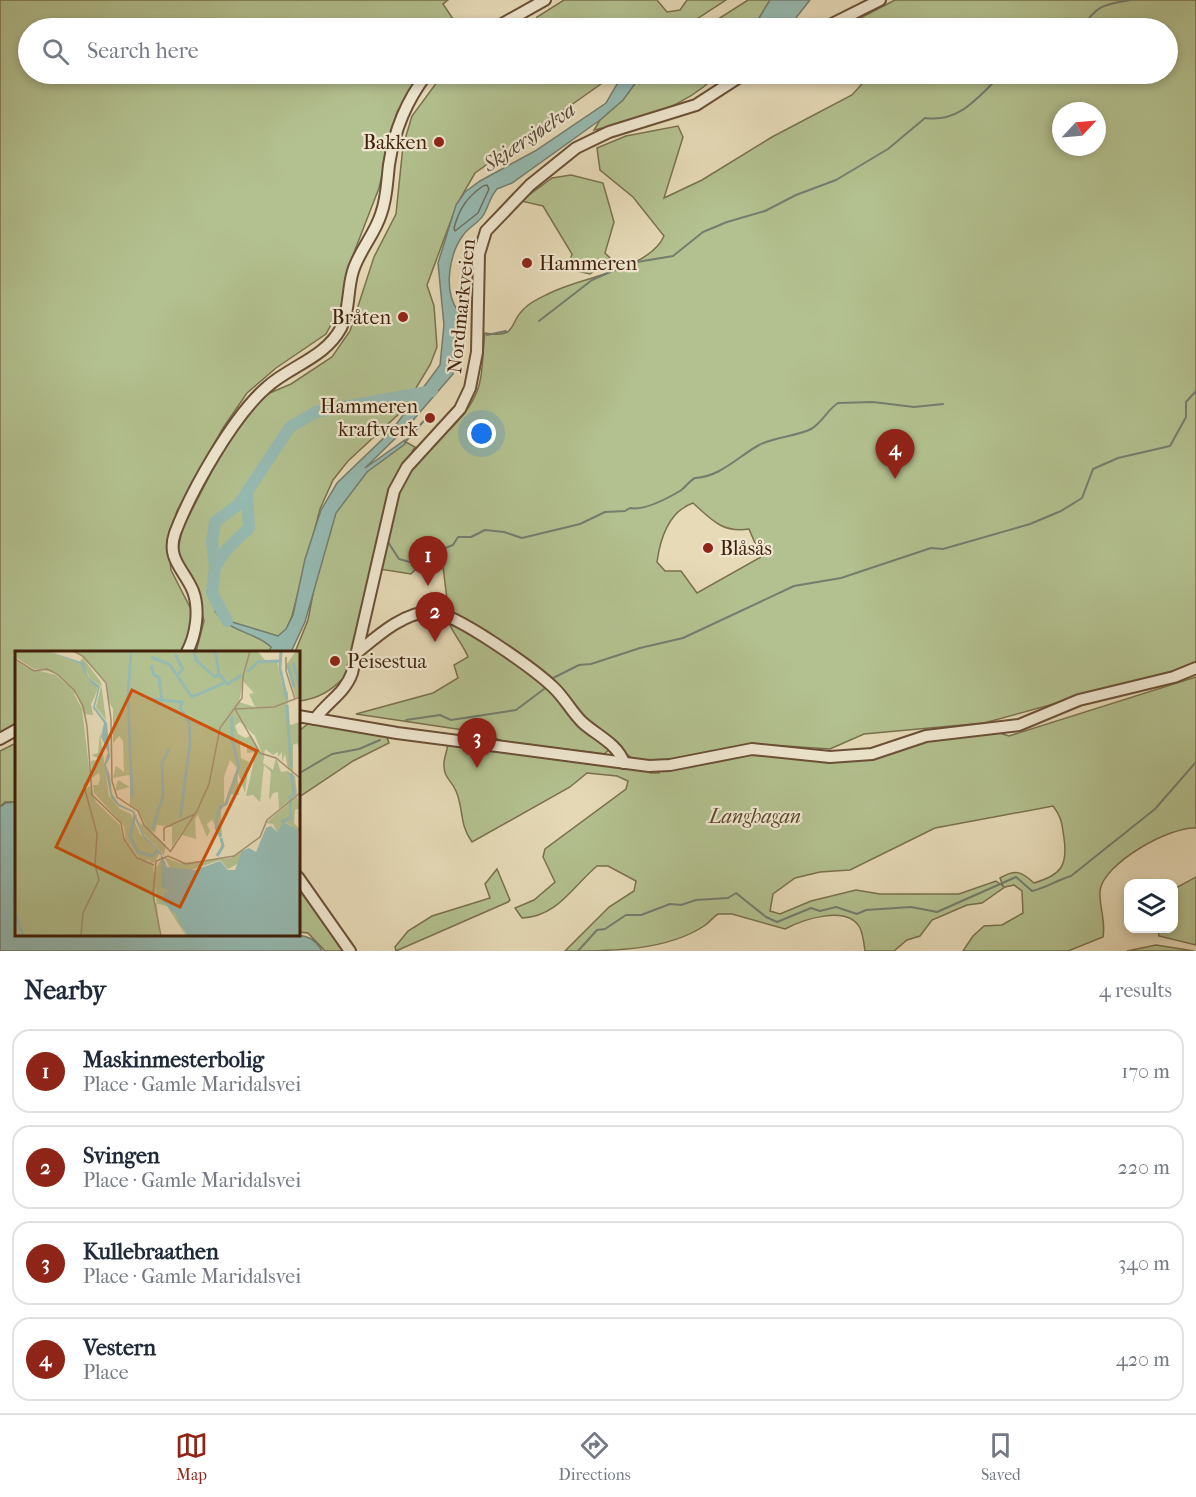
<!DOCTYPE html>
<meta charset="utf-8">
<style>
body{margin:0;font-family:"IM FELL French Canon",serif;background:#f2f2f3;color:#1f2937}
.controls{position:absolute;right:18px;bottom:18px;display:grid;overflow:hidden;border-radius:12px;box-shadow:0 3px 9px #0003}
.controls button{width:54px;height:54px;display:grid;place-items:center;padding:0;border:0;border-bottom:2px solid #e0e1e3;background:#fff;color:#1f2937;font:30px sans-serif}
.compass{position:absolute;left:1052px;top:102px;width:54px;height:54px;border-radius:50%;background:#fff;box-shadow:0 3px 9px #0003;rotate:64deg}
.you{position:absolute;left:482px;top:434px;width:21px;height:21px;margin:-15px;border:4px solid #fff;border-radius:50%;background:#1a73e8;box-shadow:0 0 0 9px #1a73e833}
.badge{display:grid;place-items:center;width:39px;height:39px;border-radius:50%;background:#8f2418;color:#fff;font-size:20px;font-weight:700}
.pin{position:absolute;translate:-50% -50px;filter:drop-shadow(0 2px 3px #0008)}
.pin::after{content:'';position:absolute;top:32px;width:21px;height:18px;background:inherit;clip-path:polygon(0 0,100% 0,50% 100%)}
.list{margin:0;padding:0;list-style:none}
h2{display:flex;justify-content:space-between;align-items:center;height:78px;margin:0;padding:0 24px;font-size:26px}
h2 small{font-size:20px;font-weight:400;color:#747a83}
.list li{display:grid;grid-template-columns:39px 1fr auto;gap:18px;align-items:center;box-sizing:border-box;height:84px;margin:0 12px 12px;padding:0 12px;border:2px solid #e0e1e3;border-radius:18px}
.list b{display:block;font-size:22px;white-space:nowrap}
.list p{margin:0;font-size:20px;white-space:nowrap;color:#747a83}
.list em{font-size:20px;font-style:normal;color:#747a83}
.icon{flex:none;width:33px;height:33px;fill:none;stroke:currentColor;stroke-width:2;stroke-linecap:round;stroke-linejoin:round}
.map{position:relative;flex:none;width:1196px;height:951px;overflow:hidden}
.search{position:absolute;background:#fff;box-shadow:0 3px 9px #0003;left:18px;right:18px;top:18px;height:66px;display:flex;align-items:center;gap:15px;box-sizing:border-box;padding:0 21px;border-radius:33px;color:#747a83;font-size:22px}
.sheet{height:462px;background:#fff}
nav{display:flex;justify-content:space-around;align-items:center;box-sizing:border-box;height:84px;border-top:2px solid #e0e1e3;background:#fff;font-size:16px;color:#747a83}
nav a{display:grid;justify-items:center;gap:3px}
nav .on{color:#8f2418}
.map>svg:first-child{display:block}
.green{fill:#b3c08f;stroke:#7a704d;stroke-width:1.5;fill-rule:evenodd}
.water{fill:#96bab2;stroke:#747d6f;stroke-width:1.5}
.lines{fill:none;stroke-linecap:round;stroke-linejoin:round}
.shore{stroke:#6c6e5e;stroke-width:1.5}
.stream{stroke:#747d6f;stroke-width:2}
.river{stroke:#96bab2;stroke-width:12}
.minor-casing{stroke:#6b4f36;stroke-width:14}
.minor{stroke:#efe7d0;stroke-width:10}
.poi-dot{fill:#8f2418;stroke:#efe7d0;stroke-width:2}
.labels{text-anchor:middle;stroke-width:4.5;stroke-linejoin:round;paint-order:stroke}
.poi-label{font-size:20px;fill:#42210b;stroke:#efe7d0;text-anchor:end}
.street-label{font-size:20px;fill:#42210b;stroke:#efe7d0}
.park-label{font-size:20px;font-style:italic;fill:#5e492c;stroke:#efe7d0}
.water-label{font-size:21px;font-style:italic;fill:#574735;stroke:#efe7d0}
.inset-river{fill:none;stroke:#96bab2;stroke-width:3}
.inset-road{fill:none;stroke:#a49072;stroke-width:1.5}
.view{fill:#cf510c;fill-opacity:0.15;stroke:#cf510c;stroke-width:3}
.inset-edge{fill:none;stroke:#42210b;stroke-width:3}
</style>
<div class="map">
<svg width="1196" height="951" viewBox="0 0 1196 951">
<rect width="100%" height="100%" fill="#e6dab7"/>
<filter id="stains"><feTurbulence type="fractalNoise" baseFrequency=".00333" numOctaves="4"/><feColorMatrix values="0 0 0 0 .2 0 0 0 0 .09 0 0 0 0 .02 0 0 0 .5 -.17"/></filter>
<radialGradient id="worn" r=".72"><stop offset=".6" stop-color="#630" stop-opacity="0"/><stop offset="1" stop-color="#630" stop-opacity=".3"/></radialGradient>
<!-- green -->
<g class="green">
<polygon points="0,0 448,0 443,4 453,19 469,22 475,28 28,28 28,74 422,74 397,112 379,188 348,268 341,306 326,334 276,368 247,393 223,428 177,511 168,544 171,570 196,619 190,639 180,652 16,652 16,726 0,735"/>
<polygon points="564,0 657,0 667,12 680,10 687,0 726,0 683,28 579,28 577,24 532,26 537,17"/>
<polygon points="748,0 770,0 753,28 704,28"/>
<path d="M 895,0 L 1196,0 L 1196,665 L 984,723 L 864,734 L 830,749 L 755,744 L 663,762 L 636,761 L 585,723 L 560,692 L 483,633 L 440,605 L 447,599 L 442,559 L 420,565 L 411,574 L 379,569 C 386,540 390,508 404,481 C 421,448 459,430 475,396 C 484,379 482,352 485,333 C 520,339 507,322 526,307 C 532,301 542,297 550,293 C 581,277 649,270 664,236 L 633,197 L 600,170 L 597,148 L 626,136 L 678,126 L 683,137 L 664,198 L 702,180 L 772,137 L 852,95 L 871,74 L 1168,74 L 1168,28 L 841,28 ZM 1061,111 L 1097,111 L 1097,147 L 1061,147 ZM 693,503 C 712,520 722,533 749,529 L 761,557 L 697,593 L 681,571 L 665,571 L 657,562 C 660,539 669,511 693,503 Z"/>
<polygon points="443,74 505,74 509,77 541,74 615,74 475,173 457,204 427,285 434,306 437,347 430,365 402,411 348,461 333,480 320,509 292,616 277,652 196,652 204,621 197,594 178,551 182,529 239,419 265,395 291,384 332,357 350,331 374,257 396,214 403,146 412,116"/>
<path d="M 642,74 L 714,74 L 715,77 C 681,110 638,119 594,130 L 600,120 L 623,100 Z"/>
<polygon points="571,175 603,183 614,222 605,253 610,258 590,274 568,269 572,254 543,206 521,201 552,178"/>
<path d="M 404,441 L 415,447 L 405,463 L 345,676 C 332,691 318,699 299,701 L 298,652 L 295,652 L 308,620 L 325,531 L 344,496 L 371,467 Z"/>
<path d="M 448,621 L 456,623 L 526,669 L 609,750 L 604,754 L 503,741 L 477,732 L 356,714 L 433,693 L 458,678 L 454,665 L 468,657 C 463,644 453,634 448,621 Z"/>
<path d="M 1196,677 L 1196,828 C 1171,826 1103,863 1100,891 C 1099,907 1106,921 1103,937 L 1068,951 L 963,951 L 973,936 L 984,926 L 1002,925 L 1023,913 L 1022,891 L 1014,885 L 1005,887 L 982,903 L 967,905 L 932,920 L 920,936 L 907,940 L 894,951 L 865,951 C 864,944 863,934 860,928 C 847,904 802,920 785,929 L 732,914 L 718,914 C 713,917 710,922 704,926 C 666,951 611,951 565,951 L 609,907 L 634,891 L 636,881 L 608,866 L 597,866 C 573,886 557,917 522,918 L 515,908 L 534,900 L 555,882 L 543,857 L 545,849 L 626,789 L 628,781 L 617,776 L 587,773 L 570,787 L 472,842 C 459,824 464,810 456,791 C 452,781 444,778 444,766 C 443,759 448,750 448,742 L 647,768 L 650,773 L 659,773 L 662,764 L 752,749 L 826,757 L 993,731 L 1009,736 ZM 1053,806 C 1062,817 1062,825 1064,838 C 1068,866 1061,875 1034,883 C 1021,871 1015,869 1000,878 L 1003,886 L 996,881 L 959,894 L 880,894 L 856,890 L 811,901 L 780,914 L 770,911 L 773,894 L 795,878 L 820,872 L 850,870 L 935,828 Z"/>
<polygon points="309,723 386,735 389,743 353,761 299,797 299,731"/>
<polygon points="16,743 16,802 5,802 0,807 0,751"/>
<polygon points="497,869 510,900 508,902 396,951 395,947 408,931 432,916 490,898 485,884"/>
<polygon points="1196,877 1196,945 1159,936 1158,929 1174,928 1174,889"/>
<polygon points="298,886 344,951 325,951 308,933 299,932"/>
<polygon points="1156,945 1194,951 1127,951"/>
</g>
<!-- water -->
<g class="water">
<polygon points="770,0 810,0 788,28 753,28"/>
<path d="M 623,74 L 642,74 L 623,100 L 600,120 L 512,183 L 497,189 C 490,197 489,205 484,214 C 480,222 469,227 464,234 C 449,253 443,291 458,311 L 453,374 L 408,426 L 365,468 L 405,440 L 405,444 L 367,472 L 336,513 L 305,622 L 291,652 L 269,652 L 271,647 C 254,631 229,633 215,611 L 220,608 L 229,621 L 278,636 L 286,629 L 293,615 L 305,559 L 321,510 L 337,483 L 392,430 L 440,365 L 444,325 L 438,263 L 456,205 L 465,192 L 480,181 L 535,151 L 606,103 Z"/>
<path d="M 16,802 L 16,934 L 296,935 C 309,936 316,940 322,951 L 0,951 L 0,807 L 6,803 Z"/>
</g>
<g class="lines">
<!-- shore -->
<path class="shore" d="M 483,186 L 487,185 L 489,189 L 478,213 L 455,231 L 454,228 C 459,209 467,197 483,186 Z"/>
<!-- stream -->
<g class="stream">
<polyline points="1064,28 1073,26 1077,28"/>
<path d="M 1081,28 C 1099,4 1103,5 1131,0"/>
<path d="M 539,321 L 592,280 L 631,263 L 673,256 L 703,232 L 727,222 L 765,211 L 796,195 L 836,180 L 888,149 L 925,118 C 959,123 977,98 999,77 L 1006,74"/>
<polyline points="487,335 506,331"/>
<polyline points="405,442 430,414"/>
<path d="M 388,542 L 399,559 L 410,562 L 453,545 L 458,537 L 471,537 L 485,530 L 504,532 L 522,538 L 580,524 L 605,512 L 625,511 L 630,508 C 644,511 668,498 680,491 C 686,487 689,481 695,478 C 720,477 739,456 759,445 C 774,437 798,436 811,429 C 822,423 827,410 838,403 L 873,402 L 914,407 L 943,404"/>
<polyline points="551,679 579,665 591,664 640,648 683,638 794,586 841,578 931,548 943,549 1030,524 1061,511 1082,498 1093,469 1118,458 1170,446 1186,417 1186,402 1196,391"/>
<polyline points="406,720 440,715 451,720 516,710 544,689"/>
<polyline points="298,774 332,754 359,749 380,740"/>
<path d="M 578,951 L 597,930 L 605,929 L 626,915 L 641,915 L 670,904 L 681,905 L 696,900 L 728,898 L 736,893 L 766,917 L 777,922 L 811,908 L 820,911 L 836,907 L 857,914 L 866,910 L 911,907 L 937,912 L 1016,877 L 1032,891 C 1046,888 1057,880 1071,876 L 1155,809 L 1196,762"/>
</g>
<!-- river -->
<g class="river">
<polyline points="215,566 228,548 249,528 247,492"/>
<polyline points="227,621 212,593 215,566 212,542 215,522 239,504 290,427 316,412 432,391"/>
</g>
<defs>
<g id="minor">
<polyline points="495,28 545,0"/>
<polyline points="824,28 880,0"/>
<path d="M 187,652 C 196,635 200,610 193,591 C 184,569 166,559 175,533 C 191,491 233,416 267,387 C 290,366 325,358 341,328 C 350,310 347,290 353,271 C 359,251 375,234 381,214 C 387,198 387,181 389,165 C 394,131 406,101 427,74"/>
<path d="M 358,652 C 377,636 406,610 433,612 C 457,614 534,669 553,687 C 564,697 571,711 582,722 C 596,735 618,744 624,763"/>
<polyline points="298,716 397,733 649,766 670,765 752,749 830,757 872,754 926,736 1019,725 1079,700 1174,677 1196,668"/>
<path d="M 315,719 C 327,702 345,693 352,673 L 394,491 L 407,467 L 460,409 L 470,388 L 477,352 L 479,254 L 486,231 L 530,185 L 576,148 L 609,132 L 696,105 L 744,74"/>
<polyline points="0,739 16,730"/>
<polyline points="298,877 350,951"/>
</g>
</defs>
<!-- minor casing -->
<use href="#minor" class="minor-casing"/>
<!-- minor -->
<use href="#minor" class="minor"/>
</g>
<!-- markers -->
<g class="poi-dot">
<circle cx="439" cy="142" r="6"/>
<circle cx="527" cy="263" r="6"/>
<circle cx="403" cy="317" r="6"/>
<circle cx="430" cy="418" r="6"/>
<circle cx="708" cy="548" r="6"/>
<circle cx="335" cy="661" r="6"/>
</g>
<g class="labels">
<!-- poi labels -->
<g class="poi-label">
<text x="427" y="149">Bakken</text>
<text x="539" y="270" text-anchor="start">Hammeren</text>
<text x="391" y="324">Bråten</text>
<text x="418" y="413">Hammeren<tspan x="418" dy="23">kraftverk</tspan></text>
<text x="720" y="555" text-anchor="start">Blåsås</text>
<text x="347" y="668" text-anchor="start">Peisestua</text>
</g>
<!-- street labels -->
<g class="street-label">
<text transform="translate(461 306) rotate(-84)" y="7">Nordmarkveien</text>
</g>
<!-- park labels -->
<g class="park-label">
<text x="755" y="823">Langhagan</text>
</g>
<!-- water labels -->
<g class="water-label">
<text transform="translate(529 137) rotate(-34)" y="7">Skjærsjøelva</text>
</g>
</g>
<!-- overview -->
<g transform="translate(15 651)">
<rect width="285" height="285" fill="#e6dab7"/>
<path d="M 0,0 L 33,0 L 65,13 L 83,38 L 76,53 L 78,64 L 69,63 L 63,46 L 40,21 L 19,18 L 0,6 ZM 61,0 L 242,0 L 251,10 L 262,10 L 268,38 L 273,41 L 272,75 L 285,71 L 285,100 L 282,92 L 278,94 L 278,121 L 273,118 L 270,103 L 267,111 L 267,101 L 263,106 L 263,101 L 258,104 L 250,98 L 248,112 L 258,119 L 261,107 L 266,121 L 273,120 L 280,125 L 282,143 L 264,158 L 263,141 L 258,142 L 255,149 L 254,146 L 256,121 L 249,114 L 245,151 L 238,144 L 231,145 L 241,101 L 232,102 L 232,94 L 225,93 L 226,107 L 234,111 L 230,142 L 222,119 L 224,144 L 216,143 L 206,160 L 207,186 L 197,169 L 192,173 L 195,180 L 192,186 L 183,164 L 180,168 L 181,188 L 167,184 L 181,161 L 157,195 L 157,176 L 142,174 L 140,182 L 133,178 L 151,194 L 149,204 L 128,182 L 124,171 L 132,177 L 123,159 L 115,154 L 115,136 L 100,140 L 103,129 L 115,136 L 116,127 L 114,124 L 98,127 L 101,115 L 109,121 L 108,90 L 104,85 L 98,92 L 98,58 L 92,47 L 92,32 ZM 228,30 L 239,42 L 234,43 L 240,56 L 224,51 ZM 225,71 L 240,85 L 247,103 L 236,84 L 231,87 L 223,83 L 220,75 ZM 215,109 L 222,117 L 209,153 L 209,126 ZM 281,0 L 285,0 L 285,45 L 281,47 L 271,14 ZM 68,7 L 86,31 L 91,69 L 81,56 L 86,35 L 76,28 L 65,10 ZM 0,9 L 12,17 L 41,24 L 57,39 L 67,58 L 75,125 L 70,138 L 75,135 L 81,151 L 105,174 L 107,183 L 126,210 L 134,209 L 138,214 L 145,285 L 0,285 ZM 85,82 L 94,145 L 105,158 L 116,163 L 125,183 L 145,202 L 139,212 L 124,208 L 111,191 L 109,175 L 79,142 L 78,134 L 83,134 L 85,128 L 84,122 L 77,127 L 76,110 L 85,108 L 76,104 L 83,102 ZM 282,145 L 285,157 L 280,159 L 279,172 L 285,179 L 285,191 L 285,181 L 270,171 L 262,181 L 258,173 L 251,172 ZM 227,200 L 224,212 L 213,218 L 205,209 L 173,220 L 156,218 L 149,206 L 165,212 L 216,207 ZM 147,207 L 146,235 L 154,239 L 149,241 L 147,250 L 152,253 L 164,269 L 171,285 L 152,255 L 140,252 L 140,219 Z" fill="#b3c08f" fill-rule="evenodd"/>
<path d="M 33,0 L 69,12 L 73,26 L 85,35 L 80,56 L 92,72 L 95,106 L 91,114 L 95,125 L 97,143 L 104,153 L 119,160 L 129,184 L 146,201 L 152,216 L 180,219 L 205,210 L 213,219 L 220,219 L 227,200 L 234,197 L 241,201 L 251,177 L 256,175 L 262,181 L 269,171 L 283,179 L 285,285 L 172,285 L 160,263 L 147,250 L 149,241 L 153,240 L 146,236 L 146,204 L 143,202 L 137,206 L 135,207 L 141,198 L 128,186 L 117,161 L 103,155 L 96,147 L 89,114 L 93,101 L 86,86 L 89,72 L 78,57 L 83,37 L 76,32 L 65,13 Z" fill="#96bab2"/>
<path class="inset-river" d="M 179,0 L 181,9 L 200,26 L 204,23M 200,0 L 204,23M 266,0 L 265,17 L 272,49M 160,3 L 168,18 L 163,23M 136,6 L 154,13 L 177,46 L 209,32M 278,12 L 285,36M 136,14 L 139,24 L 144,26 L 147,50M 273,14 L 279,36M 232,21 L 243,11 L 264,10M 205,24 L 212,33 L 227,24M 113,45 L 116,0M 113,47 L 117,146M 135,48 L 167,51 L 165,57 L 174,71 L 175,92 L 165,167M 272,54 L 276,116M 120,164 L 115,185 L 123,201 L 138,205M 266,171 L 276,167 L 275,146 L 279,144 L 276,122M 137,179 L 148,145 L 147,112 L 154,98M 206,186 L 201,177 L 202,166 L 205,156 L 211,153 L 224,116 L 217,88 L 217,65M 202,205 L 208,195 L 206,187M 0,262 L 8,285"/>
<path class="inset-road" d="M 58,0 L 68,5 L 91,32 L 96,68 L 97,130 L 102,146 L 123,160 L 129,174 L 155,200M 271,6 L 271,20 L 280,48M 0,8 L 19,20 L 32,18 L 42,23 L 59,39 L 68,55 L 72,75 L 77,144 L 106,172 L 109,188 L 122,207 L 139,214M 220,58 L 245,102 L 261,107 L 285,127M 220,58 L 259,56 L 285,46M 149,190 L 149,177 L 180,163M 155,201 L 182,160 L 194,133 L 205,77 L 227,47 L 228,25 L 235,0M 66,285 L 68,262 L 84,229 L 80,214 L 82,183 L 69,135 L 76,125M 146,285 L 138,244 L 141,210 L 153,205 L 171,213 L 219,205 L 245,186 L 252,169 L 285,142"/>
<path class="view" d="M 117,39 L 242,100 L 165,256 L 41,196 Z"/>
<rect width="285" height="285" class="inset-edge"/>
</g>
<rect width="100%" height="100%" filter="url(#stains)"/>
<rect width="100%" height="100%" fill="url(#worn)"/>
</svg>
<div class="controls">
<button><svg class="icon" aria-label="layers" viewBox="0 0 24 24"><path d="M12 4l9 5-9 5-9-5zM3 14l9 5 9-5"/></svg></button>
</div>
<svg class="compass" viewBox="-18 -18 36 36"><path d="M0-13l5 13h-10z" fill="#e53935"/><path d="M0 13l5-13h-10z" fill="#747a83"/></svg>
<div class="you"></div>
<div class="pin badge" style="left:428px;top:586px">1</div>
<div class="pin badge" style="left:435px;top:642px">2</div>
<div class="pin badge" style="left:477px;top:768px">3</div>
<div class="pin badge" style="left:895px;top:479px">4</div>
<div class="search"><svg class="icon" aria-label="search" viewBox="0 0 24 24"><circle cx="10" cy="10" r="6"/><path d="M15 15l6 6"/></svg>Search here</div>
</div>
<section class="sheet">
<h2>Nearby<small>4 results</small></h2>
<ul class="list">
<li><span class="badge">1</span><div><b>Maskinmesterbolig</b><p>Place · Gamle Maridalsvei</p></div><em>170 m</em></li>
<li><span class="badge">2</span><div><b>Svingen</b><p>Place · Gamle Maridalsvei</p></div><em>220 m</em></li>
<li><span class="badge">3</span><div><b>Kullebraathen</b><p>Place · Gamle Maridalsvei</p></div><em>340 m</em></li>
<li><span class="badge">4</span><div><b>Vestern</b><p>Place</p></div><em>420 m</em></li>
</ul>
</section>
<nav>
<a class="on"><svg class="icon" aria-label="map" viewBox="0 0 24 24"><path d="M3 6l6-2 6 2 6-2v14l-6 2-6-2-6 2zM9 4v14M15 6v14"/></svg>Map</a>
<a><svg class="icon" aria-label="directions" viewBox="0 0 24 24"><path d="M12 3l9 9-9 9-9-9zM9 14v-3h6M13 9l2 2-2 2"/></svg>Directions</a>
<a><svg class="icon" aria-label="saved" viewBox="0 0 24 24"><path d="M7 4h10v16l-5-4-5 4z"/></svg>Saved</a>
</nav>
